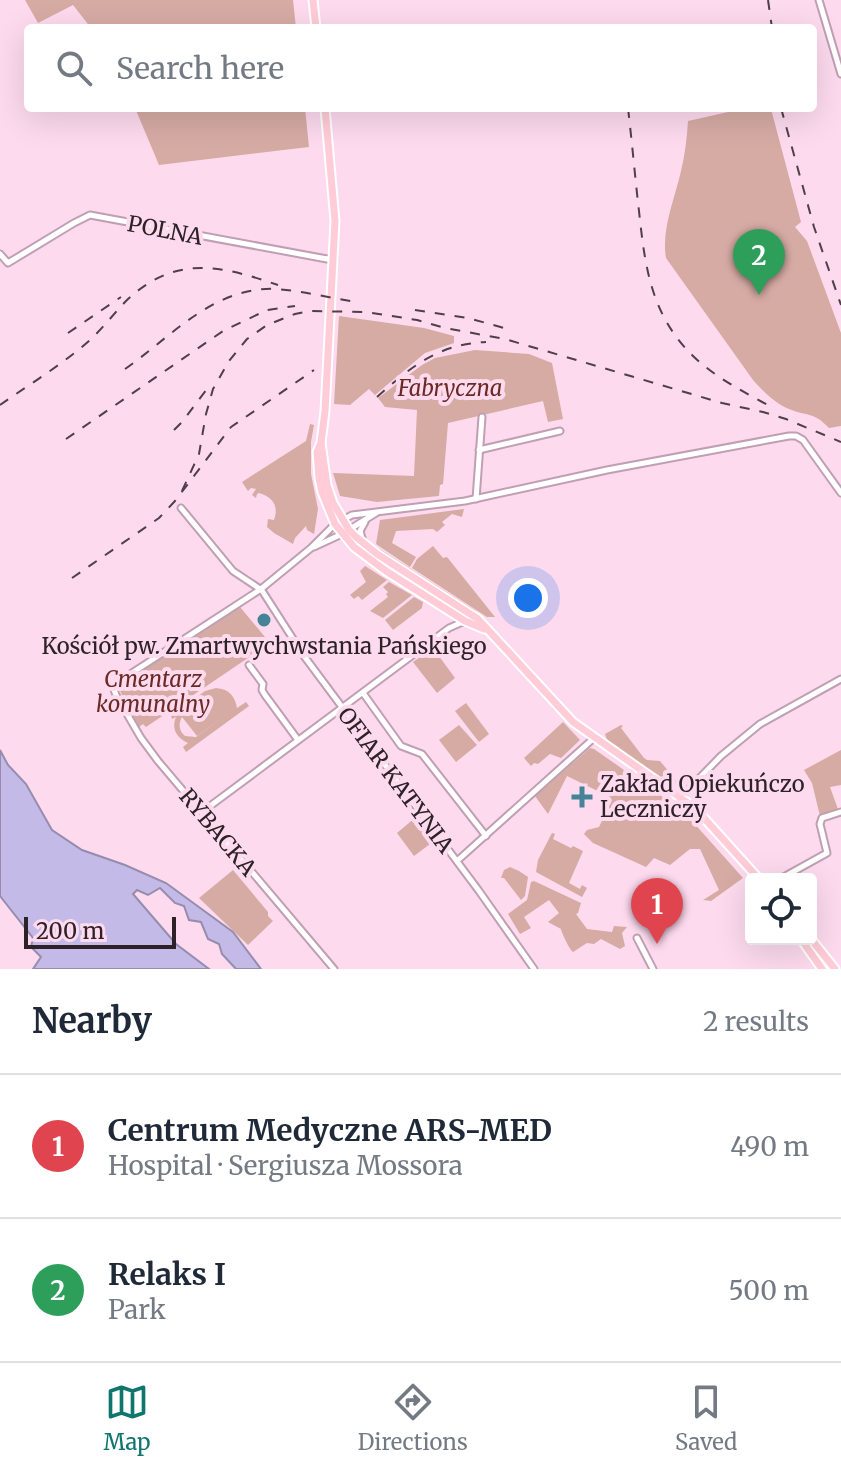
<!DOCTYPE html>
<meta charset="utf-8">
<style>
body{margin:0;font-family:Merriweather,serif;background:#f6f6f7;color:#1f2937}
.controls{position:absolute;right:24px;bottom:24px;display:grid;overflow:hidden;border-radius:8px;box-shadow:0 8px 32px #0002}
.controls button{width:72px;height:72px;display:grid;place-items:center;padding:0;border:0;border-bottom:2px solid #e0e1e3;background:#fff;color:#1f2937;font:40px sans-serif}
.scale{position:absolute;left:24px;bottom:20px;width:152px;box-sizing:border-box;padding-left:8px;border:4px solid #2e2229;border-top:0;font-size:22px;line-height:28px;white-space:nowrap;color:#2e2229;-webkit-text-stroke:6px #fddaee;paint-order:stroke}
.you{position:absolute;left:528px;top:598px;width:28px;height:28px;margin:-20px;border:6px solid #fff;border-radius:50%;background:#1a73e8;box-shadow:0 0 0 12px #1a73e833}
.badge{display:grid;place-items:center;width:52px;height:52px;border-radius:50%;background:#0f766e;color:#fff;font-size:26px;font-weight:700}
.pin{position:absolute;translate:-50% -66px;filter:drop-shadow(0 2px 4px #0008)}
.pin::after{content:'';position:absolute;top:42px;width:28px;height:24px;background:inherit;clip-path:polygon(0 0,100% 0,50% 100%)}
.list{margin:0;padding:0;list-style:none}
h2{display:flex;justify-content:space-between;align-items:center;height:104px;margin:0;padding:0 32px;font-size:34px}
h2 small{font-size:26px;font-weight:400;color:#747a83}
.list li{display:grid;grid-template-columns:52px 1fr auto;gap:24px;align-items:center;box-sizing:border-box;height:144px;padding:0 32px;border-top:2px solid #e0e1e3}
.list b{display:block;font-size:30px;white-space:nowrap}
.list p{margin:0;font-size:26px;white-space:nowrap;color:#747a83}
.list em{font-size:26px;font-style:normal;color:#747a83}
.icon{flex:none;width:44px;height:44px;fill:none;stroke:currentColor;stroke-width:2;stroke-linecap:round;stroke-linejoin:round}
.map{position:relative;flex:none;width:841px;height:969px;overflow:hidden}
.search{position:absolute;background:#fff;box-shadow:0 8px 32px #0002;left:24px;right:24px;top:24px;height:88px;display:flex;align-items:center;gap:20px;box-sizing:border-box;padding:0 28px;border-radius:8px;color:#747a83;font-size:30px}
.sheet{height:392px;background:#fff}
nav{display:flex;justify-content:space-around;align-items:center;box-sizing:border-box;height:112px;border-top:2px solid #e0e1e3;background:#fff;font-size:22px;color:#747a83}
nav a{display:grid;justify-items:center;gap:4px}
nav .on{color:#0f766e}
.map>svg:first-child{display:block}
.green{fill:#d6aba4;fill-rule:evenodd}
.water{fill:#c3bae7;stroke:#968cae;stroke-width:2}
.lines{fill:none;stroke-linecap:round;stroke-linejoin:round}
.minor-casing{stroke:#c09fb3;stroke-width:9}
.major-casing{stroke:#fff;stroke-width:11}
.minor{stroke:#fff;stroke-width:5}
.major{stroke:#ffccd7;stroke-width:7}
.rail{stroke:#4f3f48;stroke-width:2;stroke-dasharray:10 10;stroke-linecap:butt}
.poi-dot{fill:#458398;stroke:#fddaee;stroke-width:3}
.labels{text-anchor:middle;stroke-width:8;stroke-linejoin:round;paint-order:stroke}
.street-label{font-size:22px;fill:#2e2229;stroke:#fddaee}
.park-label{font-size:22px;font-style:italic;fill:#6b2a23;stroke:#fddaee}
.poi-label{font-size:22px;fill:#2e2229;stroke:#fddaee}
</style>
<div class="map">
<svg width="841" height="969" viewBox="0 0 841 969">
<rect width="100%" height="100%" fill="#fddaee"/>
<!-- green -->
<g class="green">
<polygon points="25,0 293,0 296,28 91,28 73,5 38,23"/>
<polygon points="135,108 305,108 309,147 159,165"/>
<path d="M 746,108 L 771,109 L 801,222 L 795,227 L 807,241 L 841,333 L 841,426 L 829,428 C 813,411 808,417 789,409 C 774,403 764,392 753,380 L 666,258 C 661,230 675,198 681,171 C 685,154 687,138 688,121 Z"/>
<polygon points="339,316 424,328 454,336 454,343 425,353 375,395 369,389 350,405 334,404"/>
<polygon points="475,350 529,354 552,363 563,419 548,422 543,401 448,423 443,484 440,485 439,496 377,502 340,496 333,473 414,476 417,410 385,407 378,398 422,365 435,358"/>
<path d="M 310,424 L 314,425 L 311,442 L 311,474 L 318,509 L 314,534 L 307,530 L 306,526 L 295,538 L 293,544 L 274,533 L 267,527 L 268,519 L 274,520 C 279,506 273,497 259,493 L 257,494 L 256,498 L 252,495 L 256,489 L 251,488 L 248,491 L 242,482 L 306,441 Z"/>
<polygon points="464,509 462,517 452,514 442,522 445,525 437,532 433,529 396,531 392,543 416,557 410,567 376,544 380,520"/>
<polygon points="375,546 476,611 474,613 372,548"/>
<polygon points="433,546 443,558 447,557 495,617 487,617 412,568 417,559"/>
<polygon points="365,566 387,580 362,600 358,596 354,599 350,595 366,582 360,571"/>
<polygon points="389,582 412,595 383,618 370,611 388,597 386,594 388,592 383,587"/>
<polygon points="414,597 423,602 422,608 393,630 385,620"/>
<polygon points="240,607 270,643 146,727 143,724 139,727 120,691 122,683"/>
<polygon points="433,648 455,678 437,693 413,662"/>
<path d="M 216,688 C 229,689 235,696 237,708 L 246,702 L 249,706 L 186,752 L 183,747 L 188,743 C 177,738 171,729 176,717 L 172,719 L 171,716 L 205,691 ZM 227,714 L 196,737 L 185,736 C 179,731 178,724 182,717 L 197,736 Z"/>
<polygon points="466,703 489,734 479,742 455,711"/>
<polygon points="563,722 580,740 561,758 550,754 538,764 534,763 531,766 524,758"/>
<polygon points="459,725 477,745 456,762 439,740"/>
<path d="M 621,725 L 623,726 L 621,728 L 644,758 L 647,760 L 660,761 L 681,786 C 665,783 624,751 607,740 L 605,734 Z"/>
<polygon points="590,748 594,749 684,812 743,878 711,901 703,900 719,890 700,849 690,849 670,865 654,858 646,867 593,843 584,834 587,830 599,827 612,800 608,796 567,776 548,814 535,796"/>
<polygon points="841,750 841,785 830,787 839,812 820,816 812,783 804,770"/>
<polygon points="416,817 434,841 414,856 397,833"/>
<polygon points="552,833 555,834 553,839 571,848 573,846 583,851 569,883 580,889 582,885 587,888 582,897 536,872 538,860"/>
<polygon points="510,867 519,871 528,877 525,896 521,900 504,878 501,878 504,870"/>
<polygon points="233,870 268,912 268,916 273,921 248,945 199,898"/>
<path d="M 534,881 L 581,903 L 578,913 L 576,914 L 587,929 L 612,932 L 614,926 L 627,927 L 622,933 L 625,946 L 620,949 L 601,939 L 594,944 L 587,943 L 573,952 C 570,950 561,932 561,929 L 548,922 L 559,913 L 549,900 L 524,917 L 531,928 L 520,934 L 508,914 L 527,900 L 531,882 Z"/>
</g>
<!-- water -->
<polygon class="water" points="0,750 8,765 26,784 52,830 82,850 125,865 166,883 233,932 261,969 236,969 222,954 219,944 208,939 201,922 189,920 184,906 175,903 160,888 148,895 137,890 133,894 176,944 209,969 33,969 41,957 31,947 33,938 0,896"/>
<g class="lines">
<defs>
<g id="minor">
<polyline points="819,0 841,74"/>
<polyline points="0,254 8,263 74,223 90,215 327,259 334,257"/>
<polyline points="479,450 560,431"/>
<polyline points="476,499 482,417"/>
<polyline points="181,508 233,571 260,589"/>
<polyline points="363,542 360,531 365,522"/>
<polyline points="314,547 342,534 376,513"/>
<polyline points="261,589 304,656 479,891 534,969"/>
<polyline points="249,665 263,684 262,690 265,695 298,740"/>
<polyline points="363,693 401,746 422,754 486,836"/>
<polyline points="681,797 721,756 760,724 841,679"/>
<polyline points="202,812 449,628 465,621"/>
<polyline points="457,861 594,738"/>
<polyline points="780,879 827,853 820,824 822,818 841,812"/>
<polyline points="637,938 653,969"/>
<polyline points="334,969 158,761 141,738 116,695 113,687 118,682 261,589 311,548 335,524 352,515 465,501 607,470 789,436 796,436 803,440 841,493"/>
</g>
<g id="major">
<polyline points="313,0 316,28"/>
<polyline points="325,108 335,221 325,411 321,443 317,452 319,478 322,492 335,524 354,547 386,571 465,621 484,629"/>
<polyline points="321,443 327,485 333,503 349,530 356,537 377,554 478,619 573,722 695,808 759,879"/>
<polyline points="801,939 822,969"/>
<polyline points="811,939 835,969"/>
</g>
</defs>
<!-- minor casing -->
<use href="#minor" class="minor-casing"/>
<!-- major casing -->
<use href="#major" class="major-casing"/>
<!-- minor -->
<use href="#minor" class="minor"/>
<!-- major -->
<use href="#major" class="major"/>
<!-- rail -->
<g class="rail">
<polyline points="768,0 772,28"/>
<path d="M 628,108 C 632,142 635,177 639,211 C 645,267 651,315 693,356 C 717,379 746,393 775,409"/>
<polyline points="781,108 814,227 841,305"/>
<polyline points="415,310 468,318 504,328"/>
<polyline points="68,333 121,297"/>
<path d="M 125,369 C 171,337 214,286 276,289 C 303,291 330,298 356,302"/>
<path d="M 377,397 C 411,367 438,344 486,342"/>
<path d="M 0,405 C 30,384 63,364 90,340 C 104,327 115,312 128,299 C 177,254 222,266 278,285"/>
<polyline points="174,430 182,422 207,389"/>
<polyline points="66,439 223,331 267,310 295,306"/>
<polyline points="182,491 199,454 206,414 213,389 229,361 247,339 267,325 295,314 309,311 366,312 417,320 445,328 505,339 722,403 763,412 786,419 841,442"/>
<polyline points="72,578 159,518 175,501 231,427 314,370"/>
</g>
</g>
<!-- markers -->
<g class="poi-dot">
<circle cx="264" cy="620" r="8"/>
<path d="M578 785h8v8h8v8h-8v8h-8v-8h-8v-8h8z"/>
</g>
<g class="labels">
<!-- street labels -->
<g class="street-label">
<text transform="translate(165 230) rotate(11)" y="8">POLNA</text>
<text transform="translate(396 780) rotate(53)" y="8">OFIAR KATYNIA</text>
<text transform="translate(218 832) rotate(50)" y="8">RYBACKA</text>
</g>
<!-- park labels -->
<g class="park-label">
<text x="450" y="396">Fabryczna</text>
<text x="153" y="687">Cmentarz<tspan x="153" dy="25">komunalny</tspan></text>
</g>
<!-- poi labels -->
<g class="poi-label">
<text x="264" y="654">Kościół pw. Zmartwychwstania Pańskiego</text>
<text x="600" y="792" text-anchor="start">Zakład Opiekuńczo<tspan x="600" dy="25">Leczniczy</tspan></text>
</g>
</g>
</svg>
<div class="controls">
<button><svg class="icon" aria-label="locate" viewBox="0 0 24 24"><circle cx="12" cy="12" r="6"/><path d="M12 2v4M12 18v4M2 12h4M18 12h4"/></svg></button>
</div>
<div class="scale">200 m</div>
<div class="you"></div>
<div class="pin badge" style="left:657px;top:944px;background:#e0444e">1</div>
<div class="pin badge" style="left:759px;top:295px;background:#2e9e5b">2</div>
<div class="search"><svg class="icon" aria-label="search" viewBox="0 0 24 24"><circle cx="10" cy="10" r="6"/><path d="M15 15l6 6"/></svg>Search here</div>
</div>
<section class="sheet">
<h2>Nearby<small>2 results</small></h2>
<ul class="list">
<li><span class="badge" style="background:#e0444e">1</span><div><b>Centrum Medyczne ARS-MED</b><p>Hospital · Sergiusza Mossora</p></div><em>490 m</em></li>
<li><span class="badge" style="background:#2e9e5b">2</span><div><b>Relaks I</b><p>Park</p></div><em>500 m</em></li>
</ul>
</section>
<nav>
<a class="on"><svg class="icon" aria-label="map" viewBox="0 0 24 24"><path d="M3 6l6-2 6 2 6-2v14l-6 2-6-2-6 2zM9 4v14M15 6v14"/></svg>Map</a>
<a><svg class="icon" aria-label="directions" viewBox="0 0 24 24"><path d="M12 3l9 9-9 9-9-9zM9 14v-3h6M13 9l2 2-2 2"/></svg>Directions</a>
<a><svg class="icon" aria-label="saved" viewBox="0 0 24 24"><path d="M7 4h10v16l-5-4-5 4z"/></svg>Saved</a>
</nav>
